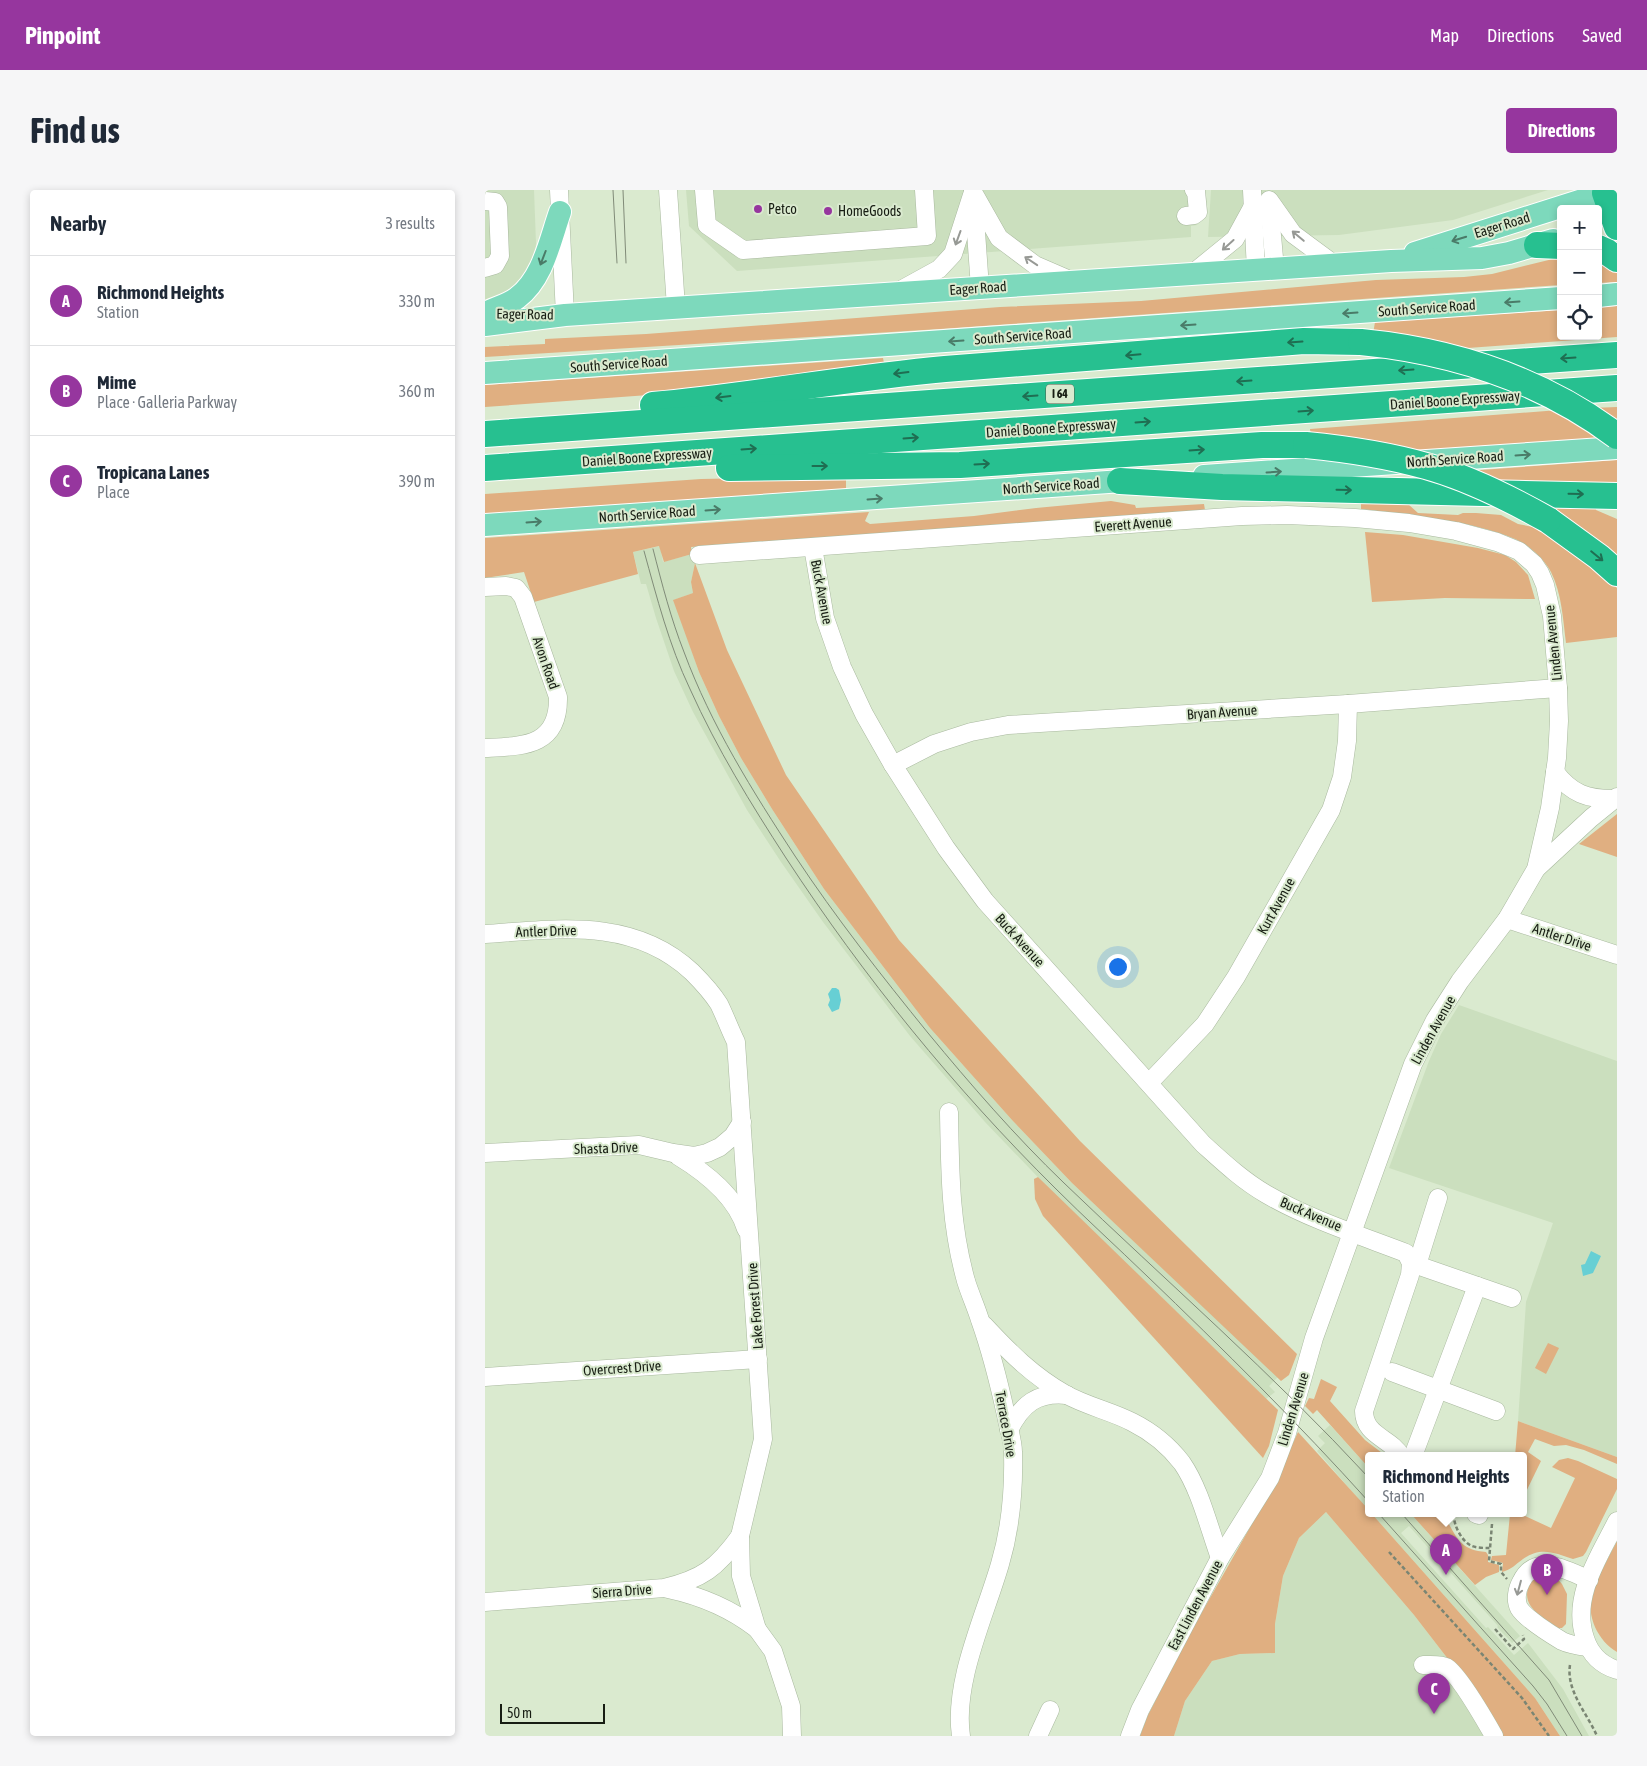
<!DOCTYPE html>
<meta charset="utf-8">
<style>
body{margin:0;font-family:"Asap Condensed",sans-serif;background:#f6f6f7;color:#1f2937}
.controls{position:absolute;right:15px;top:15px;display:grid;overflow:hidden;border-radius:5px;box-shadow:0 2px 8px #0003}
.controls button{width:45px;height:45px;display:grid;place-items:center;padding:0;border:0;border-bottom:1px solid #e0e1e3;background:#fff;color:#1f2937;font:25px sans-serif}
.scale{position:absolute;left:15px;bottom:12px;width:105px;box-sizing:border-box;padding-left:5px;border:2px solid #171d13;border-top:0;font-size:14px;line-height:18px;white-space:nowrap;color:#171d13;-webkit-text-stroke:4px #daeacf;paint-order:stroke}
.you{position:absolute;left:632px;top:776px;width:18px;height:18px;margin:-12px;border:4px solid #fff;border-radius:50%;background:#1a73e8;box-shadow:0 0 0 8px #1a73e833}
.badge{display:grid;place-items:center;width:32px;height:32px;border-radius:50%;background:#96369e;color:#fff;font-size:16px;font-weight:700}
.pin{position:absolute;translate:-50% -41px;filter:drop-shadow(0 1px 2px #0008)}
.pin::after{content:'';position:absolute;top:26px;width:18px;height:15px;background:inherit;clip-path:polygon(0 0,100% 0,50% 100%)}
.popup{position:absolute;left:880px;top:1262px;width:162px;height:65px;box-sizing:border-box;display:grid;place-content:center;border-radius:5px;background:#fff;filter:drop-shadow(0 1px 4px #0005);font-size:16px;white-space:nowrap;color:#747a83}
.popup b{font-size:19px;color:#1f2937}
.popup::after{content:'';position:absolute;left:50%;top:100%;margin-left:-10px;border:10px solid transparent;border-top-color:#fff}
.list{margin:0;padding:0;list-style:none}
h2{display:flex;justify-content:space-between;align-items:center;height:65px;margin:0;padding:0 20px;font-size:21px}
h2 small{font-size:16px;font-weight:400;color:#747a83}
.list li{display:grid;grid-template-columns:32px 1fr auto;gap:15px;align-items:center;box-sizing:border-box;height:90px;padding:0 20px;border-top:1px solid #e0e1e3}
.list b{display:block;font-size:19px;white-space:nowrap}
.list p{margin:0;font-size:16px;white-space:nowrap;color:#747a83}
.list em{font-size:16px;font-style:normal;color:#747a83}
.icon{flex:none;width:28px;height:28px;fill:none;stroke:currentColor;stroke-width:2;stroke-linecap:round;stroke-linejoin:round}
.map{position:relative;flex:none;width:1132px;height:1546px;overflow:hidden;border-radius:5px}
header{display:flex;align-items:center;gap:30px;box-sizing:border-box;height:70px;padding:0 25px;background:#96369e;color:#fff}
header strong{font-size:24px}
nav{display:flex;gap:28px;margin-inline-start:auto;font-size:18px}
.intro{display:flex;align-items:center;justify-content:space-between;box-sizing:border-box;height:120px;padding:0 30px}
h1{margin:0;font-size:35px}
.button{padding:12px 22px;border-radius:5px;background:#96369e;color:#fff;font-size:18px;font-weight:700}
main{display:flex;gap:30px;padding:0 30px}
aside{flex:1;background:#fff;border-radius:5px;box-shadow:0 2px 8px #0003}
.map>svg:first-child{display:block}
.built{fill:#cbdfbe}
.green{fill:#e0af81}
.water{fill:#67cfd4}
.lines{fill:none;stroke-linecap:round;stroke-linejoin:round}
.minor-casing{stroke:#a9b99f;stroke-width:19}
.major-casing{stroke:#fff;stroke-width:24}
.highway-casing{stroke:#fff;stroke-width:28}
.path{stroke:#7a8573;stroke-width:2.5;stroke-dasharray:4 2.5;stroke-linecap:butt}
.minor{stroke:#fff;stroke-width:18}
.major{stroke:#7dd9bc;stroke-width:22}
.highway{stroke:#27c090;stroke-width:26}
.tram{stroke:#808b78;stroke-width:1}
.highway-bridge-casing{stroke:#fff;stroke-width:28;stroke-linecap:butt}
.highway-bridge{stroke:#27c090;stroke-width:26}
.oneway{stroke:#979995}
.oneway2{stroke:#4a7b68}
.oneway3{stroke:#1f6e52}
.poi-dot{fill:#96369e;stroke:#daeacf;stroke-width:2}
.labels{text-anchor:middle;stroke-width:4;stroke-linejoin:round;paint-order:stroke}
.shield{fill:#daeacf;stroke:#525a4b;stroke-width:1}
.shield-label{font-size:12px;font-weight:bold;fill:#171d13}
.poi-label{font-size:14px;fill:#171d13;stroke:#daeacf;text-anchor:start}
.street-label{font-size:14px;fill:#171d13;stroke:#daeacf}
</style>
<header>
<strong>Pinpoint</strong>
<nav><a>Map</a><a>Directions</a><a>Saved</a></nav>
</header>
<div class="intro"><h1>Find us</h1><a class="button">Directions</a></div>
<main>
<aside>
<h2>Nearby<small>3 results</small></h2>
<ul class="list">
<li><span class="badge">A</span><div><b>Richmond Heights</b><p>Station</p></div><em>330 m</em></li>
<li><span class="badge">B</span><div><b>Mime</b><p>Place · Galleria Parkway</p></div><em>360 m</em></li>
<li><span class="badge">C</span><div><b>Tropicana Lanes</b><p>Place</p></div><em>390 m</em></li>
</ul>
</aside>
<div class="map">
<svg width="1132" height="1546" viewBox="0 0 1132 1546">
<rect width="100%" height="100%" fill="#daeacf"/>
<!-- built -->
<g class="built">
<polygon points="0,0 49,0 51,53 50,68 38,94 0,112"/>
<polygon points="201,0 718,0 719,27 712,35 706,36 706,47 252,81 204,36"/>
<polygon points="726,0 1063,0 968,30 854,45 723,47"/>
<polygon points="175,356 178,372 207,364 210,373 206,392 208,403 189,410 214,482 234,526 256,568 287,619 339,699 445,838 527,930 587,993 793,1187 784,1196 790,1202 781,1209 570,1005 500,932 425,846 338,732 296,672 262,620 208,522 189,481 171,428 161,394 156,394 148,362"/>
<polygon points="974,815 1132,871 1132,1267 1033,1231 1041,1112 1068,1033 904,978 944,871 956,844"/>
<polygon points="845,1235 883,1277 883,1320 832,1261 840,1253 833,1246"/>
<polygon points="841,1322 929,1425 990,1504 1015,1546 689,1546 700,1511 727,1471 755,1464 790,1463 790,1434 798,1386 814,1348"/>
<polygon points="887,1324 926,1324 1035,1446 1027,1453 1012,1437 1013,1436 924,1336 916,1343 1001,1438 1003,1437 1029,1465 1043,1453 1078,1499 1104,1546 1075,1546 1050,1508"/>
</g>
<!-- green -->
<g class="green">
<polygon points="1076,67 1076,95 455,139 0,167 0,157 60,154 60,149 161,144 515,117 656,111 891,90 979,87 1007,84"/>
<polygon points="1113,67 1132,78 1132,92 1113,93"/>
<polygon points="1132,116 1132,147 969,159 888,144 890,132 1076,120 1076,146 1113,146 1113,117"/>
<polygon points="398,168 399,173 191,203 0,217 0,195"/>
<polygon points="1132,217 1132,235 1107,218"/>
<polygon points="1074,220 1118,248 922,261 826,247 825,239"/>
<polygon points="1132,270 1132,297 1015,295 982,281"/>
<polygon points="361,286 361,300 0,325 0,304 216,289"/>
<polygon points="626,311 650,315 651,318 719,314 720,320 206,357 207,364 179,372 174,356 148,362 153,384 49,412 39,382 0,388 0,348 384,322 380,331 385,334 489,326 551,318"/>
<path d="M 876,313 L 923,314 L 933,323 L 973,325 L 978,323 L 991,323 L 1016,325 L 1033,334 L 1058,339 L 1110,377 L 1132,398 L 1132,447 L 1081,453 C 1078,430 1077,404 1066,382 C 1059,369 1044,355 1030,349 C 985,330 924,325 876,319 Z"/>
<polygon points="1052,313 1111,315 1111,320 1132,329 1132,370"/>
<polygon points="880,342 918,345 993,358 1020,365 1031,372 1043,385 1050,409 960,408 887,412"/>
<polygon points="210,373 242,460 301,585 414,750 595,951 812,1164 804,1185 796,1191 587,993 527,930 445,838 339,699 287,619 256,568 234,526 214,482 188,410 208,403 206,392"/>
<polygon points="1132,624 1132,667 1094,654"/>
<polygon points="553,987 793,1220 784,1256 778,1268 558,1026 550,1009 549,989"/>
<polygon points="1063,1153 1074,1158 1061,1184 1050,1178"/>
<polygon points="836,1189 852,1197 845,1211 880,1250 901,1266 884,1266 883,1277 832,1220 828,1224 820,1216 824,1208 829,1209"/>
<polygon points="1033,1231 1132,1267 1132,1274 1099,1260 1081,1255 1069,1256 1050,1249 1043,1262 1056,1271 1039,1306 1038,1266 1030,1266"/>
<polygon points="813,1242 883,1319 884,1324 887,1324 1050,1508 1075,1546 1015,1546 990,1504 929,1425 841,1322 814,1348 798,1386 790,1434 790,1463 755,1464 727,1471 700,1511 689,1546 655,1546 662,1527 708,1438 789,1295"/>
<path d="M 1083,1268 L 1093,1271 L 1132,1289 L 1132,1299 L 1101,1362 L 1098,1366 L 1088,1369 C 1070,1363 1056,1356 1038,1369 C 1031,1374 1026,1380 1017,1382 L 1018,1373 L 1006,1370 L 1007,1366 L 1021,1365 L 1025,1324 L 1036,1324 L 1066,1338 L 1090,1288 L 1067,1277 L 1074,1270 Z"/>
<path d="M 926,1324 L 950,1324 L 960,1327 C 972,1348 975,1360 1001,1362 L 1003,1365 L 1003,1372 L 1014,1375 L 1014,1382 L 1001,1387 L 990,1395 Z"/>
<path d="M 1132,1351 L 1132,1462 C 1113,1451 1101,1426 1107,1404 C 1111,1389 1125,1365 1132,1351 Z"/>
<path d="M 1059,1384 L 1068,1384 L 1077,1394 L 1082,1404 L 1081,1434 L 1077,1438 L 1073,1438 C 1059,1428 1035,1417 1044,1396 C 1047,1389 1052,1386 1059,1384 Z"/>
</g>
<!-- water -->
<g class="water">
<polygon points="347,798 351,798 354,800 356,810 354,819 347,822 343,815 345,810 343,804"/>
<polygon points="1106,1061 1116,1066 1108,1083 1098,1086 1096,1075 1100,1074"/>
</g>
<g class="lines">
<defs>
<g id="minor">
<polyline points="74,0 80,125"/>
<polyline points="183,0 191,117"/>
<polyline points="219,0 222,35 258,60 442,46 439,0"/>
<polyline points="767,0 771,80"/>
<polyline points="488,2 514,48 550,75 587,91"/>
<polyline points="784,10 808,44 850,75"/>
<polyline points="0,11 10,12 13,17 15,66 10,75 0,78"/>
<polyline points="784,12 790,79"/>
<polyline points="489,14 495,98"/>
<polyline points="701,26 709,25 713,22 711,1 709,0"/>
<polyline points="707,84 750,49 768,16"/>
<polyline points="414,101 454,79 468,64 488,2"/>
<path d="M 328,357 L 340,428 L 357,477 L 379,524 L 408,575 L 461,658 L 500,711 L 718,954 C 738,972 757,990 781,1004 C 824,1029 874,1045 921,1063 L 926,1073 L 925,1085 L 879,1221 C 879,1246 906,1248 916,1266"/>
<polyline points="214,365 757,326 802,325 870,328 924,333 971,341 1012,352 1034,361 1049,374 1055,383 1060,395 1067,426 1073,498 1074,531 1072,568 1065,618 1051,679 1022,729 975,791 950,830 928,874 829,1148 802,1243 785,1288 735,1368 655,1520 645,1546"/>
<path d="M 0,397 L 21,396 L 31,398 L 38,407 L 73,507 C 74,557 38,556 0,558"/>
<polyline points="408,575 449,554 486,542 523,535 863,514 1073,498"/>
<path d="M 1070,582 C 1087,604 1102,609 1129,609"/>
<polyline points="1051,679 1106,628 1132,607"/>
<polyline points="1022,729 1132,765"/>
<path d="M 0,744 C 73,739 148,727 207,782 C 216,791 227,803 234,814 C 240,826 245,840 251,852 L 278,1249 L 255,1346 L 256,1386 L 272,1439 L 288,1461 L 306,1516 L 307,1546"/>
<polyline points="664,893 720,834 751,787 846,620 857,587 862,551 863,514"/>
<path d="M 464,922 C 465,981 465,1034 481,1091 C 485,1104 491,1117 495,1130 C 506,1161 514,1193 521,1225 C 523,1237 528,1250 528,1262 C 529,1300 526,1337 515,1374 C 500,1426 468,1492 476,1546"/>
<polyline points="0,963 154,955 188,963 209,966 222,963 235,957 248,946 257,932"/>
<path d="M 193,966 C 221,983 251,1006 261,1039"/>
<polyline points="926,1073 1027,1108"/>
<polyline points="932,1075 953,1008"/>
<path d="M 499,1135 C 524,1162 548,1186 580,1204 C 601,1216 626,1221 647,1232 C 665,1241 684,1256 697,1273 C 715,1299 724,1338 735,1368"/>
<polyline points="907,1182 1011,1221"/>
<polyline points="0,1187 273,1169"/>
<path d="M 524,1240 C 537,1214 552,1202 582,1205"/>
<polyline points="928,1266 992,1096"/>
<polyline points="991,1324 994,1325"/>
<path d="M 1132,1331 C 1114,1367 1086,1407 1100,1448 C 1105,1464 1116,1475 1132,1480"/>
<path d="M 183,1399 C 216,1406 245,1418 272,1439"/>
<path d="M 0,1412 L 179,1398 C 217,1389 232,1378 255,1346"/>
<path d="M 1103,1457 C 1094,1456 1085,1455 1077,1451 C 1067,1445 1040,1428 1034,1418 C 1030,1410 1032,1399 1036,1392 C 1050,1362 1083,1380 1104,1390"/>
<path d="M 938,1475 C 944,1475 956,1474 961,1477 C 974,1484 1001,1532 1009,1546"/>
<polyline points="553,1546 565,1520"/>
</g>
<g id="major">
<polyline points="930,63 1129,0"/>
<polyline points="1113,106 1132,104"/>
<path d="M 0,123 C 10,118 23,115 32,108 C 58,89 65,50 75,22"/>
<polyline points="0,135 80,125 906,71 997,68 1024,63 1068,50"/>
<polyline points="0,183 1076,108"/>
<polyline points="719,286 1132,258"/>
<polyline points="0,335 652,290"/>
</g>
<g id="highway">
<polyline points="1120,3 1132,37"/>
<polyline points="1052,55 1076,56"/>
<polyline points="1113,58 1122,62 1132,69"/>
<path d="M 168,215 C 266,206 362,188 460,179 L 819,151 L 876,152"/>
<polyline points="0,244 1132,165"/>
<polyline points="0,278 1132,198"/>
<polyline points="244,278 475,275 777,255 821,255"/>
<polyline points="635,291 737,297 1132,306"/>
<polyline points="1063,330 1114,367 1132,383"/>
</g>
</defs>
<!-- minor casing -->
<use href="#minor" class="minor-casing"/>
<!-- major casing -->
<use href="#major" class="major-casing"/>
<!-- highway casing -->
<use href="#highway" class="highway-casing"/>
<!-- path -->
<g class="path">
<path d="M 969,1324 C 968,1334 976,1350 985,1355 C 990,1358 999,1358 1005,1358"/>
<polyline points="1007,1334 1004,1371 1016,1374 1016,1382 1022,1389"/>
<polyline points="904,1362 1037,1508 1064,1546"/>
<polyline points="1010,1439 1028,1459 1039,1449 1038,1445"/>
<path d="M 1085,1475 C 1081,1501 1102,1523 1112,1546"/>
</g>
<!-- minor -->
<use href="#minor" class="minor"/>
<!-- major -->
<use href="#major" class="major"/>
<!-- highway -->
<use href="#highway" class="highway"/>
<!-- tram -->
<g class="tram">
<polyline points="128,0 132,73"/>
<polyline points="138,0 141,73"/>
<path d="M 168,359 C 177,394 186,429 199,462 C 226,535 268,602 310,666 C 351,728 396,785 443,843 C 486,895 530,946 579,993 C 681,1091 788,1184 884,1288"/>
<path d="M 159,361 C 172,408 184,455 205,499 C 232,559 266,614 301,668 C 379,787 469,898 570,998 C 600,1028 632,1057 662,1086 C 738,1159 813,1233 884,1312"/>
<polyline points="894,1324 1048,1496 1062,1514 1082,1546"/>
<polyline points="917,1324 1064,1490 1097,1546"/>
</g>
<defs>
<g id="highway-bridge">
<path d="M 876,152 C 968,161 1057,190 1132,246"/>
<path d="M 821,255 C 862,259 902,265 941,276 C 984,288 1024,308 1063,330"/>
</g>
</defs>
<!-- highway-bridge casing -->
<use href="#highway-bridge" class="highway-bridge-casing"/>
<!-- highway-bridge -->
<use href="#highway-bridge" class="highway-bridge"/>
</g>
<!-- one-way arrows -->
<defs><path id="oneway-shaft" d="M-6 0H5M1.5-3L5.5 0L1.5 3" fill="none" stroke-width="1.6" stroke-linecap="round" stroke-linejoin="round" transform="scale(1.25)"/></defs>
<g class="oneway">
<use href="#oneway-shaft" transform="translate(813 46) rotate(-140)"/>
<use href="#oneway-shaft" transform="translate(473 48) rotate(110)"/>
<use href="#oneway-shaft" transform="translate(743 55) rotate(138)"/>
<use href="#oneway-shaft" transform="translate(546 71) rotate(-146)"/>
<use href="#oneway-shaft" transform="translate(1034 1398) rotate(105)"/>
</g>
<g class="oneway2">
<use href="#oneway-shaft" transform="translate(974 49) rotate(163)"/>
<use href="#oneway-shaft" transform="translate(58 68) rotate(111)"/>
<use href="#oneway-shaft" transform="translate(1027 112) rotate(176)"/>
<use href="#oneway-shaft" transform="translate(865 123) rotate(176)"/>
<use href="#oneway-shaft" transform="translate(703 135) rotate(176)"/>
<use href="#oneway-shaft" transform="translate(471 151) rotate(176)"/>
<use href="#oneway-shaft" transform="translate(1038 265) rotate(-4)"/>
<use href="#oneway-shaft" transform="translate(789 282) rotate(-4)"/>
<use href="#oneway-shaft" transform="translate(390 309) rotate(-4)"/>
<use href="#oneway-shaft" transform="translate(228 320) rotate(-4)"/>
<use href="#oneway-shaft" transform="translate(49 332) rotate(-4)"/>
</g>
<g class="oneway3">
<use href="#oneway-shaft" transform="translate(810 152) rotate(176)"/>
<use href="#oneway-shaft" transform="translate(648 165) rotate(175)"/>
<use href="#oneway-shaft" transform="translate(1083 168) rotate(176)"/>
<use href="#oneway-shaft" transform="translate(921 180) rotate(176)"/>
<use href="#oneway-shaft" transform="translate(416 183) rotate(173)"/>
<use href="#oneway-shaft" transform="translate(759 191) rotate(176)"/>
<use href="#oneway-shaft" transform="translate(545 206) rotate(176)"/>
<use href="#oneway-shaft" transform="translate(238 207) rotate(173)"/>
<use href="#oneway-shaft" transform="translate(821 221) rotate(-4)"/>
<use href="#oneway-shaft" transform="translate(658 232) rotate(-4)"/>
<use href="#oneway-shaft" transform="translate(426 248) rotate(-4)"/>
<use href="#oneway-shaft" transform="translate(264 259) rotate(-4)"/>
<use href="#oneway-shaft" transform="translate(712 260) rotate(-4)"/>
<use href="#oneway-shaft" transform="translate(497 274) rotate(-3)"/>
<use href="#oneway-shaft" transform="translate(335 276)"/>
<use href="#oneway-shaft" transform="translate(859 300) rotate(1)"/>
<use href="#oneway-shaft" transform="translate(1091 304) rotate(1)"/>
<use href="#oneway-shaft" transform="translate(1112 366) rotate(39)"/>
</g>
<!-- markers -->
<g class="poi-dot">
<circle cx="273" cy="19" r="5"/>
<circle cx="343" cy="21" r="5"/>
</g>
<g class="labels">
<!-- shield labels -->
<rect class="shield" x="561" y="194.5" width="28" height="19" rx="4"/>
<g class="shield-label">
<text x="575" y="208">I 64</text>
</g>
<!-- poi labels -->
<g class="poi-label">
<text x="283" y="24">Petco</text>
<text x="353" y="26">HomeGoods</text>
</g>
<!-- street labels -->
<g class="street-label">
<text transform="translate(1017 35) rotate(-17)" y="5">Eager Road</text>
<text transform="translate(493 98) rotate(-4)" y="5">Eager Road</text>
<text transform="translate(942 118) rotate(-4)" y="5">South Service Road</text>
<text transform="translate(40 124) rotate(1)" y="5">Eager Road</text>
<text transform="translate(538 146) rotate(-4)" y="5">South Service Road</text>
<text transform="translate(134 174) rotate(-4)" y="5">South Service Road</text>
<text transform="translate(970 210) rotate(-4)" y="5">Daniel Boone Expressway</text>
<text transform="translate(566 238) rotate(-4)" y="5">Daniel Boone Expressway</text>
<text transform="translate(162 267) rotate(-4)" y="5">Daniel Boone Expressway</text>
<text transform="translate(970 269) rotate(-4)" y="5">North Service Road</text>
<text transform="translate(566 296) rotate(-4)" y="5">North Service Road</text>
<text transform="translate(162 324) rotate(-4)" y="5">North Service Road</text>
<text transform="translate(648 334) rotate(-4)" y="5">Everett Avenue</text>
<text transform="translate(337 402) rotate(79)" y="5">Buck Avenue</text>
<text transform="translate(1068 453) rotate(-96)" y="5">Linden Avenue</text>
<text transform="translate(61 473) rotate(71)" y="5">Avon Road</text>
<text transform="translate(737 522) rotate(-4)" y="5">Bryan Avenue</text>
<text transform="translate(791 716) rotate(-61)" y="5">Kurt Avenue</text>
<text transform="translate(61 741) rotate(-2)" y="5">Antler Drive</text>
<text transform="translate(1077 747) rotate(18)" y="5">Antler Drive</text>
<text transform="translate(535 750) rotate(48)" y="5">Buck Avenue</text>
<text transform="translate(948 840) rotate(-61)" y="5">Linden Avenue</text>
<text transform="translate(121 958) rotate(-2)" y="5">Shasta Drive</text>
<text transform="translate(826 1024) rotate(23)" y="5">Buck Avenue</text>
<text transform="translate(270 1116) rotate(-94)" y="5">Lake Forest Drive</text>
<text transform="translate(137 1178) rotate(-4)" y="5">Overcrest Drive</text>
<text transform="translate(808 1219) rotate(-73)" y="5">Linden Avenue</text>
<text transform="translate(521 1234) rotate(80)" y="5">Terrace Drive</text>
<text transform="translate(137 1401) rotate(-4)" y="5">Sierra Drive</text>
<text transform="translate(710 1415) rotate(-62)" y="5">East Linden Avenue</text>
</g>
</g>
</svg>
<div class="controls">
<button>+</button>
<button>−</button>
<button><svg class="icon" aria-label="locate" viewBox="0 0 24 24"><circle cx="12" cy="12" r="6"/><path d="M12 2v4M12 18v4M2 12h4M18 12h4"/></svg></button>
</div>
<div class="scale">50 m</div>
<div class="you"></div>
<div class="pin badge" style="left:961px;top:1385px">A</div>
<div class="popup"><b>Richmond Heights</b>Station</div>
<div class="pin badge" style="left:1062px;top:1405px">B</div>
<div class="pin badge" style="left:949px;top:1524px">C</div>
</div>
</main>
